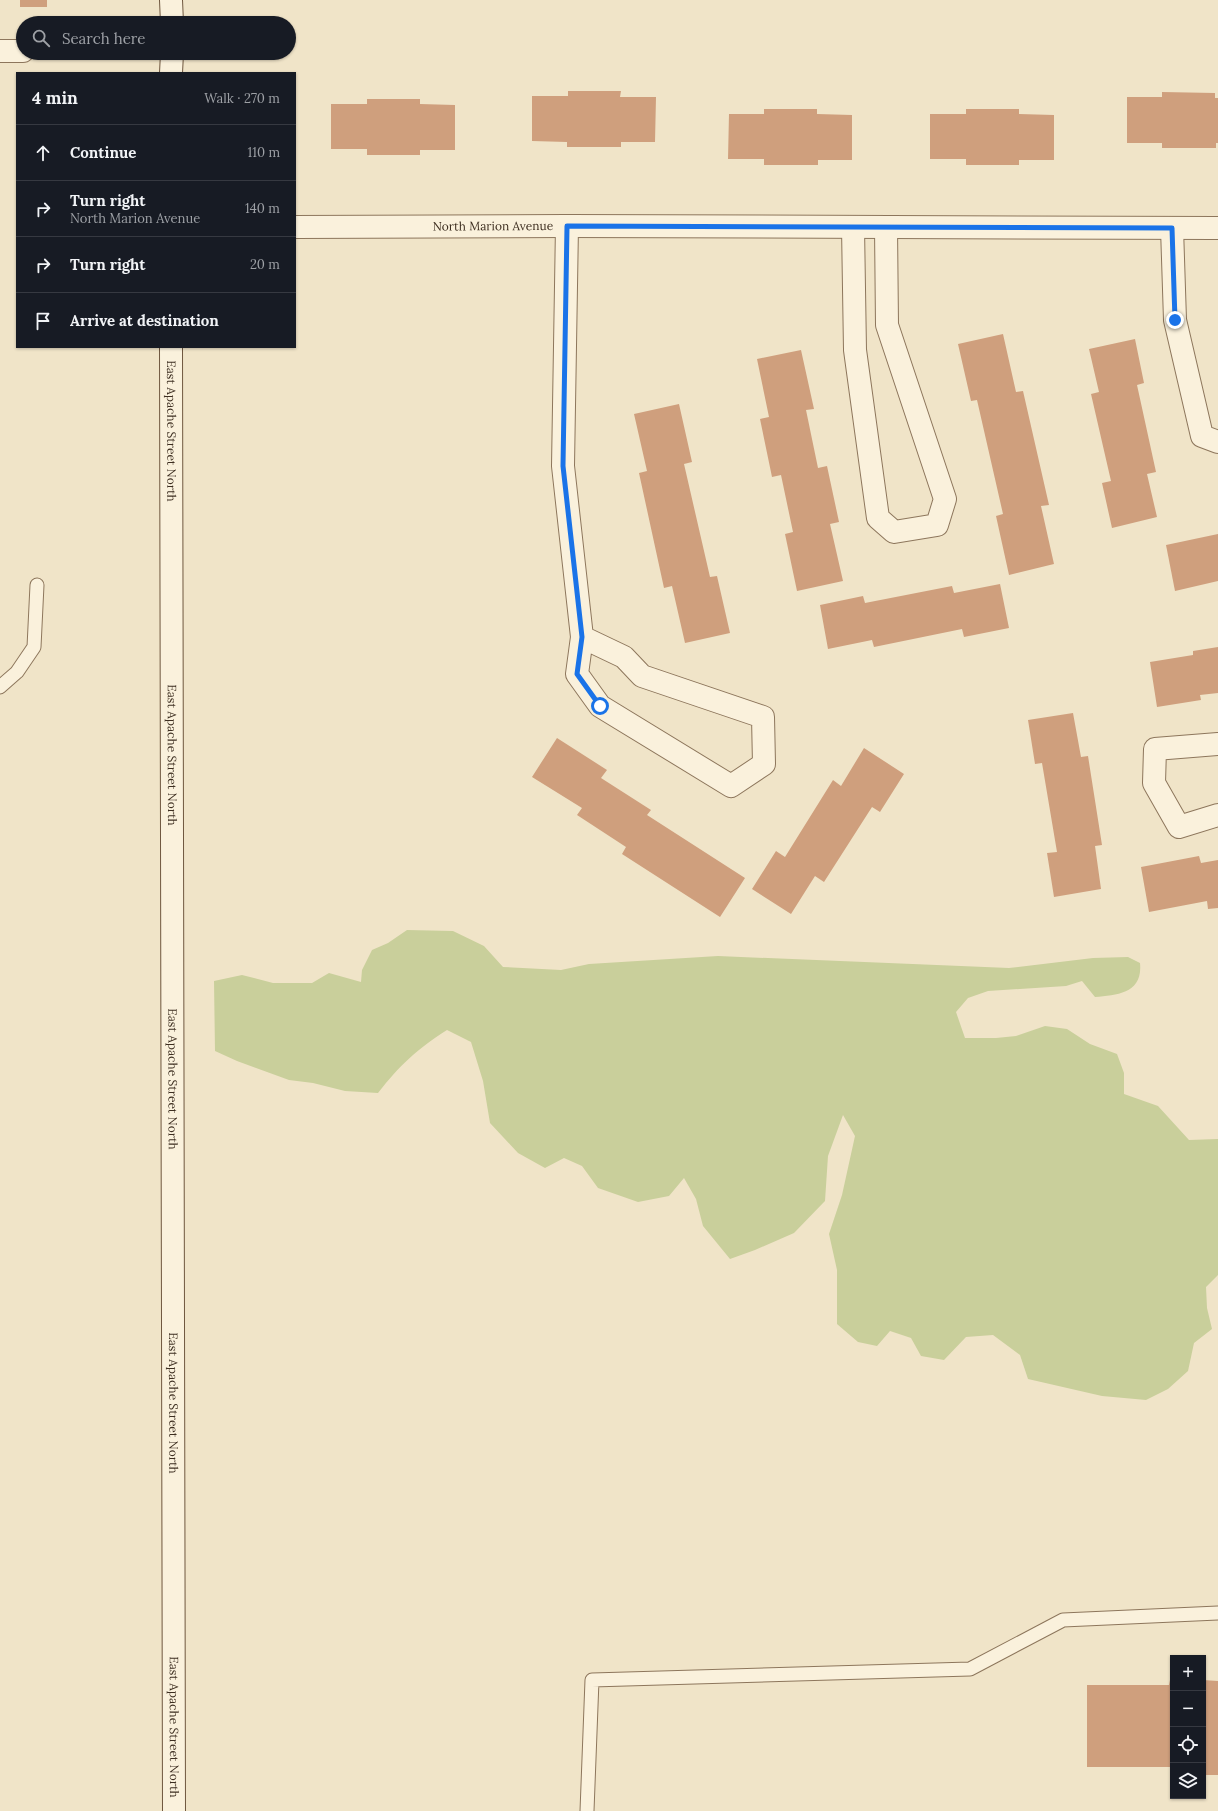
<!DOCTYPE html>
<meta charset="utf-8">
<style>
body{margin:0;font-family:Lora,serif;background:#20242c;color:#f1f3f6}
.controls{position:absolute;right:12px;bottom:12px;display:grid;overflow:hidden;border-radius:0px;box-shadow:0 1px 3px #0004}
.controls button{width:36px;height:36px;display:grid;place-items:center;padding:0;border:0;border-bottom:1px solid #363941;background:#171b24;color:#f1f3f6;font:20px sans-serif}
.stop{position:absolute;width:12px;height:12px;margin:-9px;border:3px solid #1a73e8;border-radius:50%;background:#fff}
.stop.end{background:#1a73e8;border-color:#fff;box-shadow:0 1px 4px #0008}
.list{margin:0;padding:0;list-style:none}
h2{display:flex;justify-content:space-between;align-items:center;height:52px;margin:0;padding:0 16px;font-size:17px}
h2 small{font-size:13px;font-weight:400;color:#9ea1a6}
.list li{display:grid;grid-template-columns:26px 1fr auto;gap:12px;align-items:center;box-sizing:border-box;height:56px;padding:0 16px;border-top:1px solid #363941}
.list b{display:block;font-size:15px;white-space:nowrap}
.list p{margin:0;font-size:13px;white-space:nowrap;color:#9ea1a6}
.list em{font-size:13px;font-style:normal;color:#9ea1a6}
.icon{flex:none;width:22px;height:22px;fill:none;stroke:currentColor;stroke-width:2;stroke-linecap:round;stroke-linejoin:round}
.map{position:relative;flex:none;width:1218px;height:1811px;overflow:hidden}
.search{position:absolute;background:#171b24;box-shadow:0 1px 3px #0004;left:16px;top:16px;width:280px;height:44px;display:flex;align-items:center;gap:10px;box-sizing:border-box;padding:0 14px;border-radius:22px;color:#9ea1a6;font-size:15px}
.panel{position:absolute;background:#171b24;box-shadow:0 1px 3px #0004;left:16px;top:72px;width:280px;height:276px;border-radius:0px}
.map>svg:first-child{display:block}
.green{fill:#c9cf9b}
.building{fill:#cf9f7d}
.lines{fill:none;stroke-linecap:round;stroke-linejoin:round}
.lane-casing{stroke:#8d765c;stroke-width:15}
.street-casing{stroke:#8d765c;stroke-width:24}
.secondary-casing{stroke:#6f573f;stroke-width:24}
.lane{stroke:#faf1dc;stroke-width:13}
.street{stroke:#faf1dc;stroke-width:22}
.secondary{stroke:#faf1dc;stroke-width:22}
.route{stroke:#1a73e8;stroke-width:5}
.labels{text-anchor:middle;stroke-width:3.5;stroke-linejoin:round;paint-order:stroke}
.street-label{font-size:12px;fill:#3d2e20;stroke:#f7eed8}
</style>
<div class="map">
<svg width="1218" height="1811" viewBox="0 0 1218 1811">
<rect width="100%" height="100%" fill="#f0e4c8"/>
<!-- green -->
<path class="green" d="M 407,930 L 453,931 L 484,946 L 503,967 L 561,970 L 589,964 L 718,956 L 1009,968 L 1093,958 L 1128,957 L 1140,963 C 1143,993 1118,995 1095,997 L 1082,981 L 1066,986 L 988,991 L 968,998 L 956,1012 L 965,1038 L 996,1038 L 1016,1036 L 1045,1026 L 1067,1029 L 1090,1044 L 1117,1054 L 1124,1073 L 1124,1094 L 1158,1106 L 1189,1140 L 1218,1139 L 1218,1275 L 1206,1287 L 1207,1308 L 1212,1329 L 1194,1343 L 1188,1371 L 1168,1389 L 1146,1400 L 1102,1396 L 1028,1379 L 1020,1355 L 993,1335 L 966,1337 L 944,1360 L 921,1356 L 911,1338 L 890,1331 L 877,1346 L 858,1342 L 837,1324 L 837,1270 L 829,1234 L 842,1195 L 855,1136 L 843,1115 L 828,1156 L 825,1201 L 794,1233 L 755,1250 L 730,1259 L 703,1226 L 696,1199 L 684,1178 L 669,1196 L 638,1202 L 598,1188 L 582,1166 L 564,1158 L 545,1168 L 518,1153 L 490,1123 L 483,1081 L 471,1042 L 447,1030 C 417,1049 400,1065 378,1093 L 345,1091 L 313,1083 L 289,1080 L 237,1061 L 215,1051 L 214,981 L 242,975 L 273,983 L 312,983 L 329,973 L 361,982 L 362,970 L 372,950 L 388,943 Z"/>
<!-- building -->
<g class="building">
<rect x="20" y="0" width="27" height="7"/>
<polygon points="568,91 621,91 620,97 656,97 655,142 621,142 621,147 567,147 567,142 532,141 532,96 568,96"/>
<polygon points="1162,92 1215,93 1215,98 1218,98 1218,143 1216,143 1216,148 1162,148 1162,143 1127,143 1127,97 1162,97"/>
<polygon points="367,99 420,99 420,104 455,105 455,150 420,150 420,155 367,155 367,149 331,149 331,104 367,104"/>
<polygon points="764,109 817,109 817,114 852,115 852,160 818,160 818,165 764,165 764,159 728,159 729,114 764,114"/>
<polygon points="966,109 1019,109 1019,114 1054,115 1054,160 1019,160 1019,165 966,165 966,159 930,159 930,114 966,114"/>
<polygon points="1003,334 1016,392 1023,391 1049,505 1041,506 1054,564 1009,575 996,516 1003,514 977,400 971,401 958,344"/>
<polygon points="1135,339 1144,383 1137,385 1156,472 1147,474 1157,517 1112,528 1102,483 1111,481 1091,394 1099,392 1089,349"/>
<polygon points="801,350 814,409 806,410 818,468 827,466 839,522 830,524 843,581 797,591 785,534 793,532 781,475 772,477 760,419 769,417 757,359"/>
<polygon points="679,404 692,462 684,464 710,577 717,576 730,633 685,643 672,586 664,588 639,473 647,471 634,414"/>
<polygon points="1218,534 1218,581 1175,591 1166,545"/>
<polygon points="1000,584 1009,628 964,637 962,629 874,647 872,640 828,649 820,605 863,596 865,603 952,586 954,593"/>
<polygon points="1218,647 1218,693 1200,695 1201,700 1157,707 1150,662 1193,655 1193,651"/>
<polygon points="1073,713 1081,757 1088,756 1102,845 1095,846 1101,889 1054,897 1047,853 1057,852 1042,763 1035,764 1028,720"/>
<polygon points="557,738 607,770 601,778 651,810 647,815 745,878 720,917 622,854 626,847 577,815 582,808 532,777"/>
<polygon points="864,748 904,774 880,812 872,807 824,882 815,876 791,914 752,889 776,851 785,857 833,780 841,786"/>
<polygon points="1199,856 1201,863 1218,860 1218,908 1208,909 1207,901 1149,912 1141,867"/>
<polygon points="1170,1680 1173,1680 1173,1767 1087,1767 1087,1685 1169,1685"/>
<polygon points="1203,1680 1218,1681 1218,1775 1203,1775"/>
</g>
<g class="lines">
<defs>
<g id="lane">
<polyline points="0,687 17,672 34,647 37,585"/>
<polyline points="587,1811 592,1680 970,1669 1063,1620 1218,1613"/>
</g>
<g id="street">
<polyline points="0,51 23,51"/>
<polyline points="567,226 563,466 582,637 577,674 600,706 731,786 764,764 763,717 642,676 624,657 582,637"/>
<path id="s1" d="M 295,227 L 567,226 L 1218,228"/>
<polyline points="853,227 855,350 878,518 894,532 937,525 945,499 887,325 886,227"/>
<polyline points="1172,228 1175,320 1202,436 1218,442"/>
<polyline points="1218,744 1155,749 1154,783 1179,827 1218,815"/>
</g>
<g id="secondary">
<polyline points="171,0 172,23"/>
<polyline points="171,73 172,53"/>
<path id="s2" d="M 171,347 L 174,1811"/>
</g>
</defs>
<!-- lane casing -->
<use href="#lane" class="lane-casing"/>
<!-- street casing -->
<use href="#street" class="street-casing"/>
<!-- secondary casing -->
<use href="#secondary" class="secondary-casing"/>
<!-- lane -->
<use href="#lane" class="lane"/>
<!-- street -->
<use href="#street" class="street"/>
<!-- secondary -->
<use href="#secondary" class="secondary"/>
</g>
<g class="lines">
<!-- route -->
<polyline class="route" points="600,706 577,674 582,637 563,466 567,226 1172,228 1175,320"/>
</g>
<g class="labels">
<!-- street labels -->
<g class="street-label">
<text dy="4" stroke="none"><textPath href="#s1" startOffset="198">North Marion Avenue</textPath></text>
<text dy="4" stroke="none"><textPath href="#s2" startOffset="84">East Apache Street North</textPath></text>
<text dy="4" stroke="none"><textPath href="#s2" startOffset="408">East Apache Street North</textPath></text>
<text dy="4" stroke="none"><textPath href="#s2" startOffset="732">East Apache Street North</textPath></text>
<text dy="4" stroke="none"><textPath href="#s2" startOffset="1056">East Apache Street North</textPath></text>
<text dy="4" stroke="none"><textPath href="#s2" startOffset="1380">East Apache Street North</textPath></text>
</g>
</g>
</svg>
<div class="controls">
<button>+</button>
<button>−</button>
<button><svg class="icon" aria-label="locate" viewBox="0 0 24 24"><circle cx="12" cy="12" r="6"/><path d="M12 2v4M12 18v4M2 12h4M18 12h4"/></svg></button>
<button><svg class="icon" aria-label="layers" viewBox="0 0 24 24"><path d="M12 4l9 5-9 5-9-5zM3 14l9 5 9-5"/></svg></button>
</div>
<div class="stop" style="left:600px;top:706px"></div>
<div class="stop end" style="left:1175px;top:320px"></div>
<div class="search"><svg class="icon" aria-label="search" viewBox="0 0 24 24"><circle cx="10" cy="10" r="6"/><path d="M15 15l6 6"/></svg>Search here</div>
<section class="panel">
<h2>4 min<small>Walk · 270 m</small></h2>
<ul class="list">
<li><svg class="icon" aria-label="ahead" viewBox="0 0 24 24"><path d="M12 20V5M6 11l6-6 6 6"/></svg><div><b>Continue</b></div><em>110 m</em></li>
<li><svg class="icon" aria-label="right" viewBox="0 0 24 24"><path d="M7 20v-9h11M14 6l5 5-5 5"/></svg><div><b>Turn right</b><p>North Marion Avenue</p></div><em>140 m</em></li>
<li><svg class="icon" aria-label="right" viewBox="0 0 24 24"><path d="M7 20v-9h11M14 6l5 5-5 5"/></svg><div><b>Turn right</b></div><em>20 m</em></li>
<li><svg class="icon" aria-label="arrive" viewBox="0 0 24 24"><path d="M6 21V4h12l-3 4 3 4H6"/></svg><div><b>Arrive at destination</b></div></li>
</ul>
</section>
</div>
